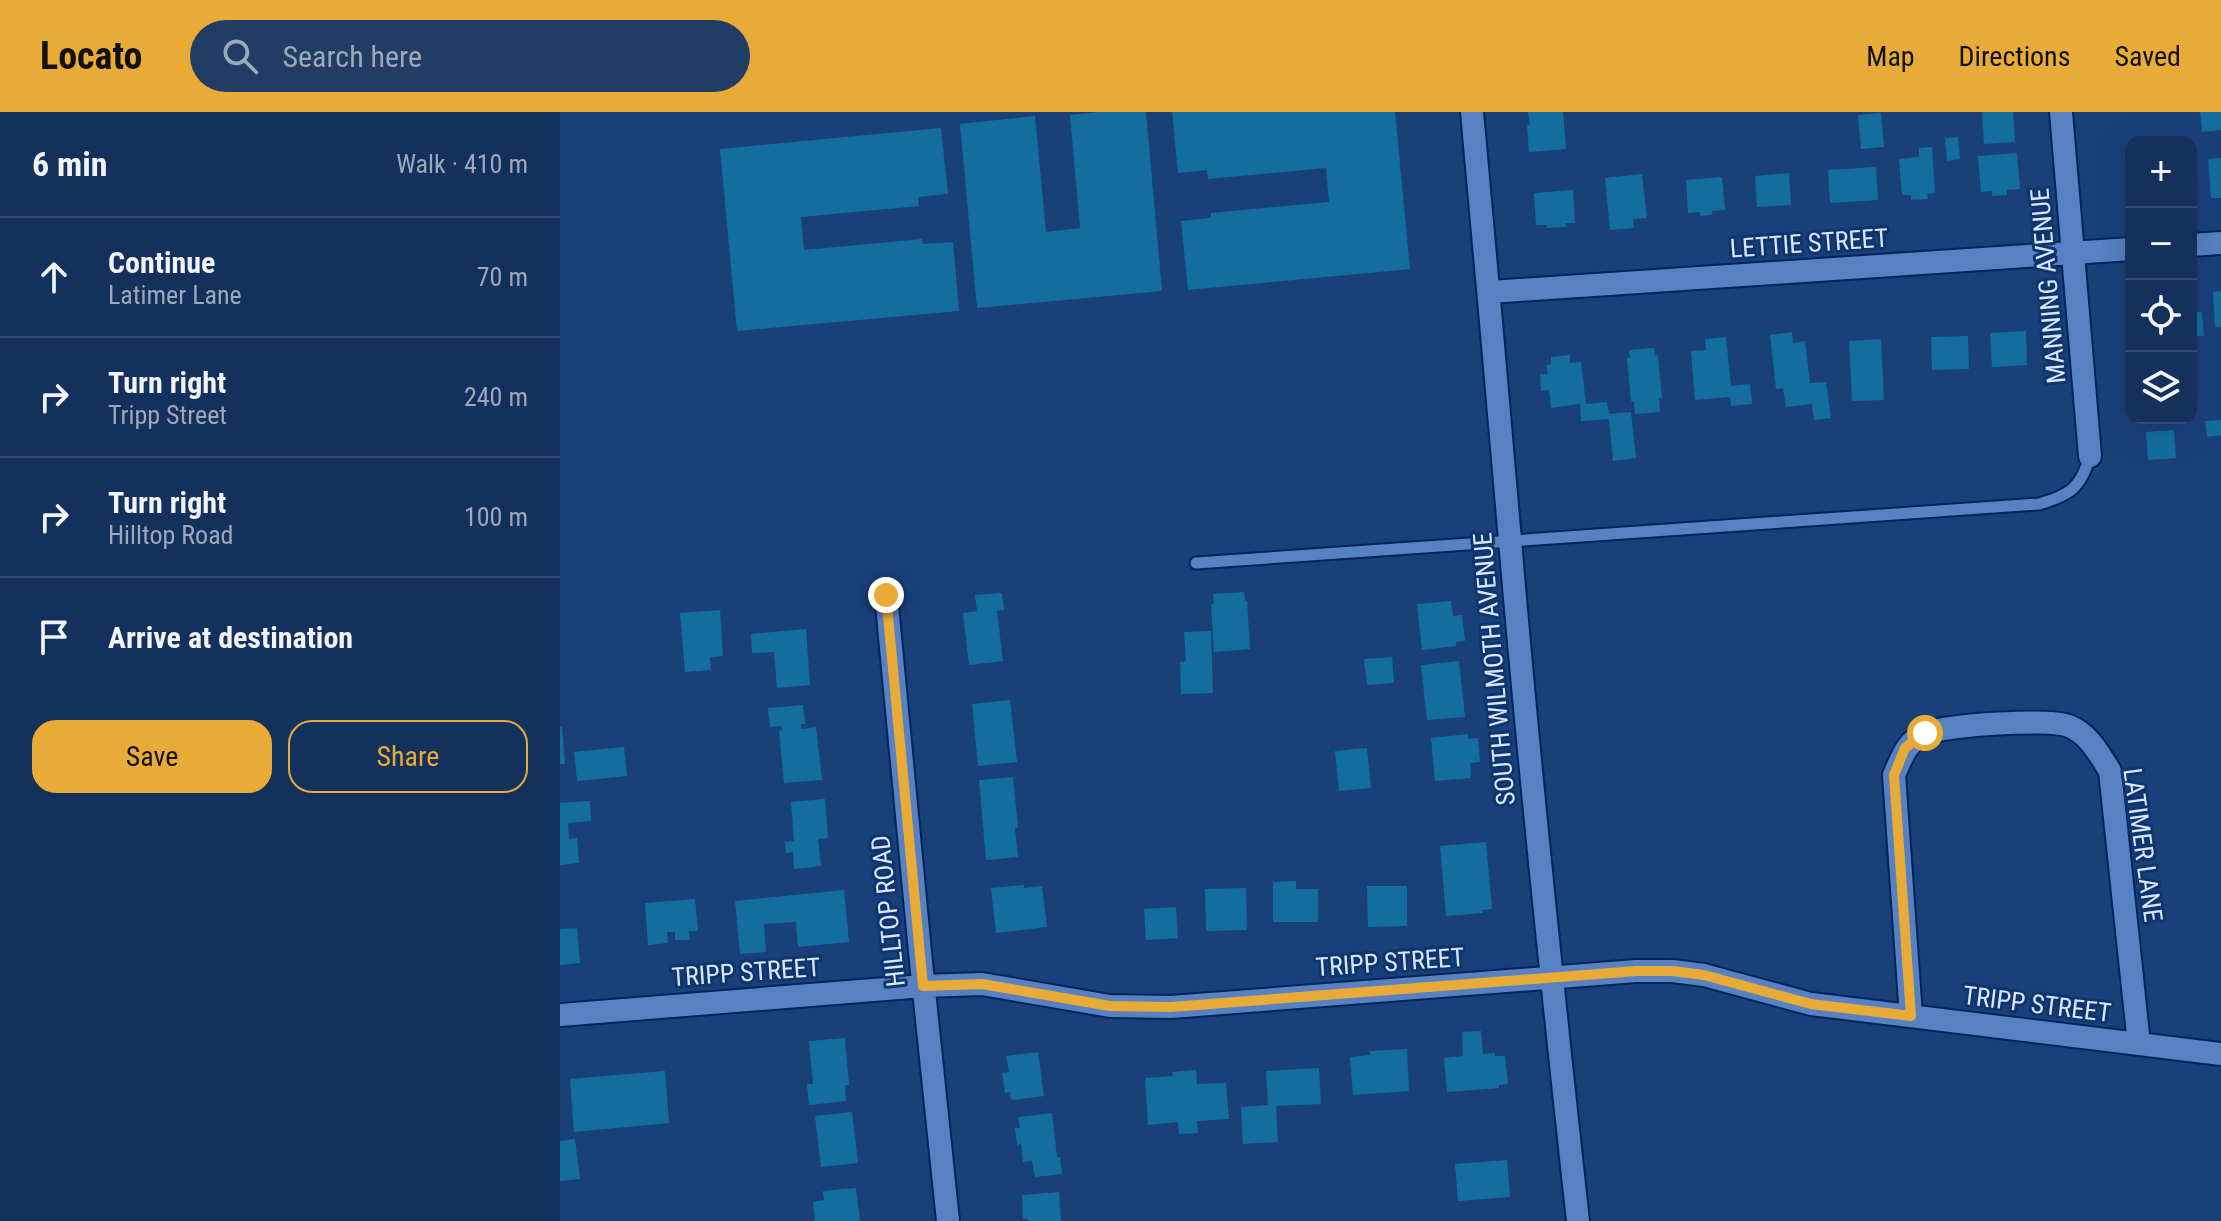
<!DOCTYPE html>
<meta charset="utf-8">
<style>
body{margin:0;font-family:"Roboto Condensed",sans-serif;background:#213c65;color:#f1f3f6}
.controls{position:absolute;right:24px;top:24px;display:grid;overflow:hidden;border-radius:16px;box-shadow:0 8px 32px #0002}
.controls button{width:72px;height:72px;display:grid;place-items:center;padding:0;border:0;border-bottom:2px solid #334b72;background:#14305c;color:#f1f3f6;font:40px sans-serif}
.stop{position:absolute;width:24px;height:24px;margin:-18px;border:6px solid #e9ab38;border-radius:50%;background:#fff}
.stop.end{background:#e9ab38;border-color:#fff;box-shadow:0 2px 8px #0008}
.list{margin:0;padding:0;list-style:none}
h2{display:flex;justify-content:space-between;align-items:center;height:104px;margin:0;padding:0 32px;font-size:34px}
h2 small{font-size:26px;font-weight:400;color:#9da9bb}
.list li{display:grid;grid-template-columns:52px 1fr auto;gap:24px;align-items:center;box-sizing:border-box;height:120px;padding:0 32px;border-top:2px solid #334b72}
.list b{display:block;font-size:30px;white-space:nowrap}
.list p{margin:0;font-size:26px;white-space:nowrap;color:#9da9bb}
.list em{font-size:26px;font-style:normal;color:#9da9bb}
.actions{display:flex;gap:16px;padding:24px 32px}
.actions a{flex:1;padding:18px 0;border:2px solid #e9ab38;border-radius:24px;text-align:center;font-size:28px;color:#e9ab38}
.actions .main{background:#e9ab38;color:#111}
.icon{flex:none;width:44px;height:44px;fill:none;stroke:currentColor;stroke-width:2;stroke-linecap:round;stroke-linejoin:round}
.map{position:relative;flex:none;width:1661px;height:1109px;overflow:hidden}
header{display:flex;align-items:center;gap:48px;box-sizing:border-box;height:112px;padding:0 40px;background:#e9ab38;color:#111}
header strong{font-size:38px}
nav{display:flex;gap:44px;margin-inline-start:auto;font-size:28px}
.search{width:560px;height:72px;background:#213c65;display:flex;align-items:center;gap:20px;box-sizing:border-box;padding:0 28px;border-radius:44px;color:#9da9bb;font-size:30px}
main{display:flex}
aside{flex:1;background:#14305c}
.map>svg:first-child{display:block}
</style>
<header>
<strong>Locato</strong>
<div class="search"><svg class="icon" aria-label="search" viewBox="0 0 24 24"><circle cx="10" cy="10" r="6"/><path d="M15 15l6 6"/></svg>Search here</div>
<nav><a>Map</a><a>Directions</a><a>Saved</a></nav>
</header>
<main>
<aside>
<h2>6 min<small>Walk · 410 m</small></h2>
<ul class="list">
<li><svg class="icon" aria-label="ahead" viewBox="0 0 24 24"><path d="M12 20V5M6 11l6-6 6 6"/></svg><div><b>Continue</b><p>Latimer Lane</p></div><em>70 m</em></li>
<li><svg class="icon" aria-label="right" viewBox="0 0 24 24"><path d="M7 20v-9h11M14 6l5 5-5 5"/></svg><div><b>Turn right</b><p>Tripp Street</p></div><em>240 m</em></li>
<li><svg class="icon" aria-label="right" viewBox="0 0 24 24"><path d="M7 20v-9h11M14 6l5 5-5 5"/></svg><div><b>Turn right</b><p>Hilltop Road</p></div><em>100 m</em></li>
<li><svg class="icon" aria-label="arrive" viewBox="0 0 24 24"><path d="M6 21V4h12l-3 4 3 4H6"/></svg><div><b>Arrive at destination</b></div></li>
</ul>
<div class="actions"><a class="main">Save</a><a>Share</a></div>
</aside>
<div class="map">
<svg width="1661" height="1109" viewBox="0 0 1661 1109">
<rect width="100%" height="100%" fill="#1a407a"/>
<!-- building -->
<path fill="#136e9d" d="M540,0H586L602,179L417,196L400,12L475,4L486,120L520,116L510,3Z
M612,0H835L850,157L628,178L621,109L651,106V101L769,90L766,56L648,67L647,58L618,61Z
M968,0H1003L1006,37L969,40L967,13H970Z
M1422,0H1453L1455,30L1424,32Z
M1640,0H1661V18L1642,20Z
M1321,1L1324,35L1301,37L1298,3Z
M381,16L388,82L358,85L359,94L241,105L244,138L362,127L363,132L393,130L399,199L177,219L160,37Z
M1398,25L1400,47L1387,49L1385,26Z
M1372,35L1375,81L1367,82L1368,87L1351,88V83H1342L1339,47L1359,45V36Z
M1457,41L1460,77L1447,78V83L1432,84V79L1421,80L1418,44Z
M1661,46V86H1651L1648,47Z
M1316,55L1318,88L1270,91L1268,58Z
M1229,61L1231,93L1197,95L1195,64Z
M1631,61H1634L1637,87H1631Z
M1082,62L1087,106L1073,107L1074,116L1050,118L1045,66Z
M1162,65L1165,98L1152,99V103L1140,104V100L1128,101L1126,68Z
M1013,78L1015,111H1005L1006,115L987,116V113H976L974,81Z
M1661,179V215H1655L1653,180Z
M1642,200L1644,224H1631V201Z
M1466,219L1467,253L1432,255L1430,221Z
M1232,220L1233,231L1245,229L1250,271L1266,270L1271,306L1254,308L1252,292L1226,295L1223,276L1216,277L1210,223Z
M1408,224L1409,257L1372,258L1371,225Z
M1166,225L1171,274L1190,272L1192,292L1171,294L1170,285L1135,288L1131,239L1146,238L1145,227Z
M1321,227L1324,288L1292,289L1289,229Z
M1094,236L1095,244L1098,243L1102,286H1099L1100,300L1075,302L1074,289H1071L1067,246H1070L1069,238Z
M1010,243V251L1021,250L1026,292L1047,290L1049,302L1071,300L1076,346L1053,349L1049,307L1021,309L1020,292L991,296L989,278L981,279L980,262H988L986,253L991,252V245Z
M1661,308V323L1647,325L1645,309Z
M1614,318L1616,346L1588,348L1586,320Z
M684,480L685,489H687L690,537L654,540L651,492H654L653,482Z
M442,481L444,498L437,499L443,549L409,553L403,501L417,499L415,483Z
M891,489L893,504L902,503L905,529L896,530V534L862,538L857,492Z
M160,498L163,544L150,545L151,558L125,560L120,501Z
M246,517L250,573L217,576L214,540L192,541L191,522Z
M651,519L653,581L621,582L620,550L626,549L624,520Z
M832,545L834,571L807,573L804,547Z
M899,549L905,605L867,608L861,553Z
M450,588L457,650L418,654L412,592Z
M243,593L245,612H241V617L256,615L262,668L224,671L219,619L222,618V614L210,615L208,596Z
M0,615H2L5,652H0Z
M908,622V627L918,626L920,650L910,651L911,666L875,669L871,626Z
M64,635L67,664L17,669L14,640Z
M807,636L811,676L779,679L775,639Z
M453,665L458,716H455L458,745L426,748L419,668Z
M265,687L268,726L258,727L261,754L234,757L233,740L226,741L225,730L234,729L231,690Z
M30,689L31,709L8,711L9,727L17,726L19,751L0,753V691Z
M926,730L932,797L922,798L923,801L886,804L880,734Z
M736,769V777H758V810H713V770Z
M464,773V776L482,774L487,815L436,821L431,776Z
M807,774H847V814L808,815Z
M686,776L687,818L646,819L645,777Z
M284,778L289,830L238,835L236,810L204,812L206,840L180,842L175,789Z
M135,787L138,819H129L130,828H115V820H107L108,831L88,833L85,791Z
M616,795L618,826L586,828L584,797Z
M17,816L20,851L0,853V817Z
M921,919L923,942L935,941V944H945L948,972L939,973V976L887,980L884,946L903,944L902,920Z
M285,926L289,973H285L286,989L249,993L247,972H253L249,929Z
M847,937L849,979L793,983L790,945L810,943V939Z
M478,940L484,984L451,988L450,980L445,981L442,961L449,960L446,944Z
M759,956L761,992L716,994L718,1030L683,1032L681,995L708,993L706,959Z
M636,958L637,972L666,971L669,1007L637,1009L638,1021L619,1022L618,1010L588,1013L585,966L613,964L612,960Z
M105,959L109,1011L14,1020L10,967Z
M292,1000L298,1051L261,1055L255,1004Z
M492,1001L497,1045H500L502,1062L475,1065L472,1049L463,1050L461,1032L457,1033L455,1016H460L458,1005Z
M15,1027L20,1067L0,1069V1029Z
M947,1048L950,1085L898,1089L895,1052Z
M296,1076L300,1109H255L253,1090L264,1088L263,1079Z
M499,1080L501,1109H468V1107H463L462,1083Z"/>
<g fill="none" stroke-linecap="round" stroke-linejoin="round">
<!-- service casing -->
<g stroke="#00255c" stroke-width="15">
<path id="service" d="M636,451L1479,392C1511,383 1521,375 1530,344"/>
</g>
<!-- minor casing -->
<g stroke="#00255c" stroke-width="26">
<path id="minor" d="M912,0C926,143 937,285 950,428C969,655 993,882 1018,1109
M1501,0L1530,344
M1631,133L1661,131
M930,180L1571,137
M326,483L361,850L388,1109
M0,903L363,874L422,872L550,894L611,895L1076,859H1113L1144,863L1251,892L1661,942
M1351,904L1334,663C1342,645 1347,628 1367,621C1388,613 1489,606 1509,614C1529,622 1539,642 1550,659L1579,932"/>
</g>
<!-- service -->
<use href="#service" stroke="#5781c1" stroke-width="11"/>
<!-- minor -->
<use href="#minor" stroke="#5781c1" stroke-width="22"/>
</g>
<g fill="none" stroke-linecap="round" stroke-linejoin="round">
<!-- route -->
<path stroke="#e9ab38" stroke-width="10" d="M326,483L363,874L422,872L550,894L611,895L1076,859H1113L1144,863L1251,892L1351,904L1334,663L1345,636L1365,621"/>
</g>
<g text-anchor="middle" stroke-width="6" stroke-linejoin="round" paint-order="stroke">
<!-- street labels -->
<g font-size="26" fill="#d9e7fc" stroke="#0e356e">
<text transform="translate(1249 131) rotate(-4)" y="9">LETTIE STREET</text>
<text transform="translate(1488 174) rotate(-95)" y="9">MANNING AVENUE</text>
<text transform="translate(934 557) rotate(-95)" y="9">SOUTH WILMOTH AVENUE</text>
<text transform="translate(1583 733) rotate(82)" y="9">LATIMER LANE</text>
<text transform="translate(328 799) rotate(-96)" y="9">HILLTOP ROAD</text>
<text transform="translate(830 850) rotate(-4)" y="9">TRIPP STREET</text>
<text transform="translate(186 860) rotate(-4)" y="9">TRIPP STREET</text>
<text transform="translate(1477 892) rotate(7)" y="9">TRIPP STREET</text>
</g>
</g>
</svg>
<div class="controls">
<button>+</button>
<button>−</button>
<button><svg class="icon" aria-label="locate" viewBox="0 0 24 24"><circle cx="12" cy="12" r="6"/><path d="M12 2v4M12 18v4M2 12h4M18 12h4"/></svg></button>
<button><svg class="icon" aria-label="layers" viewBox="0 0 24 24"><path d="M12 4l9 5-9 5-9-5zM3 14l9 5 9-5"/></svg></button>
</div>
<div class="stop" style="left:1365px;top:621px"></div>
<div class="stop end" style="left:326px;top:483px"></div>
</div>
</main>
